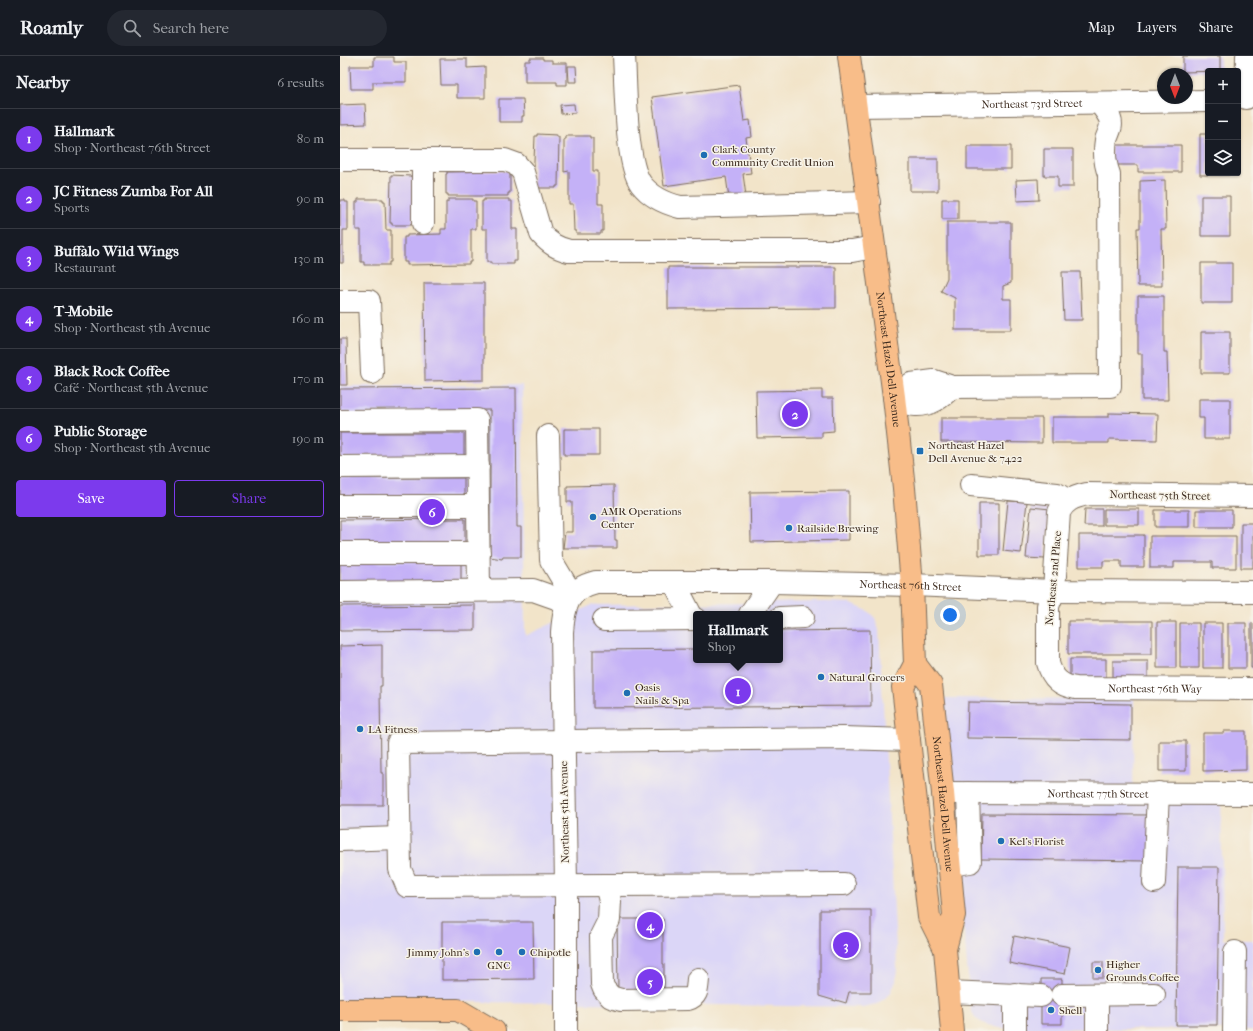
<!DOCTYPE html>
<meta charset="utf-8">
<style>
body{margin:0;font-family:"IM FELL French Canon",serif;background:#242831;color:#f1f3f6}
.controls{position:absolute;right:12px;top:12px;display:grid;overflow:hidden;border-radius:4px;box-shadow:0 1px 3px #0004}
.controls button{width:36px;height:36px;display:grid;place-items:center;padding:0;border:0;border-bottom:1px solid #363941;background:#171b24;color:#f1f3f6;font:20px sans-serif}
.compass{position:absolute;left:817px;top:12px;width:36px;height:36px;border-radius:50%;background:#171b24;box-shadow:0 1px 3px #0004;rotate:180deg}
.you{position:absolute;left:610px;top:559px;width:14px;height:14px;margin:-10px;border:3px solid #fff;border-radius:50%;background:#1a73e8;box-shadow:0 0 0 6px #1a73e833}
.badge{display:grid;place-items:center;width:26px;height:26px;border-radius:50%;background:#7c3aed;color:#fff;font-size:13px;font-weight:700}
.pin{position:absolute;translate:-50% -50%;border:2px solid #fff;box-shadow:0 1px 4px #0006}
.popup{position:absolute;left:353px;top:555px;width:90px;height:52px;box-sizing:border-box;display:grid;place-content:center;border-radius:4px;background:#171b24;filter:drop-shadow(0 1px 3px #0005);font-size:13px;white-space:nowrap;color:#9ea1a6}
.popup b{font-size:15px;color:#f1f3f6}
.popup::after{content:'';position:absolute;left:50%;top:100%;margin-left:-8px;border:8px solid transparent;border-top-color:#171b24}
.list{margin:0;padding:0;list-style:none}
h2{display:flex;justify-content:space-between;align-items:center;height:52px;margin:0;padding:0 16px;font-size:17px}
h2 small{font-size:13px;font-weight:400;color:#9ea1a6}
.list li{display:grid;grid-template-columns:26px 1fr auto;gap:12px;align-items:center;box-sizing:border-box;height:60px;padding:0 16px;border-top:1px solid #363941}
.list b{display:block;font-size:15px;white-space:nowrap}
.list p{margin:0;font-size:13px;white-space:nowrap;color:#9ea1a6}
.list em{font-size:13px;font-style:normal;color:#9ea1a6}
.actions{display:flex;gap:8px;padding:12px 16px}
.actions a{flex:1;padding:9px 0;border:1px solid #7c3aed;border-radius:4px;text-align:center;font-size:14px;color:#7c3aed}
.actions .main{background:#7c3aed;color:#fff}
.icon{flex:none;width:22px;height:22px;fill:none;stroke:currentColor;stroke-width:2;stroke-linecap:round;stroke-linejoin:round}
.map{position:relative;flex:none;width:913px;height:975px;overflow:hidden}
header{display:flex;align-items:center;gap:24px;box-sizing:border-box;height:56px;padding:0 20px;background:#171b24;border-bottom:1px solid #363941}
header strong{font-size:19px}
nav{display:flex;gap:22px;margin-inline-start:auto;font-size:14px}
.search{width:280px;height:36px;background:#242831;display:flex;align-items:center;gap:10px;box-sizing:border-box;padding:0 14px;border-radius:22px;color:#9ea1a6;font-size:15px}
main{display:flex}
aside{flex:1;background:#171b24}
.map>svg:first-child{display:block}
</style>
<header>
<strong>Roamly</strong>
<div class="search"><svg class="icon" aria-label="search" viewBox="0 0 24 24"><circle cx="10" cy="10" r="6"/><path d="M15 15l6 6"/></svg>Search here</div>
<nav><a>Map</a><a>Layers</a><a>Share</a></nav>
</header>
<main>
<aside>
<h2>Nearby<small>6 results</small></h2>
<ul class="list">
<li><span class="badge">1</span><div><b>Hallmark</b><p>Shop · Northeast 76th Street</p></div><em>80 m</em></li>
<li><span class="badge">2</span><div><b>JC Fitness Zumba For All</b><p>Sports</p></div><em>90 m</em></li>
<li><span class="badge">3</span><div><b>Buffalo Wild Wings</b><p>Restaurant</p></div><em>130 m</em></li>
<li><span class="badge">4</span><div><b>T-Mobile</b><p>Shop · Northeast 5th Avenue</p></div><em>160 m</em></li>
<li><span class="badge">5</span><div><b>Black Rock Coffee</b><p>Café · Northeast 5th Avenue</p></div><em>170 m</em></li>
<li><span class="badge">6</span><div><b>Public Storage</b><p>Shop · Northeast 5th Avenue</p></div><em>190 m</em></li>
</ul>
<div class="actions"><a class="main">Save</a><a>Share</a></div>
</aside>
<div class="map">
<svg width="913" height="975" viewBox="0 0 913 975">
<rect width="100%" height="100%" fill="#f7f3e8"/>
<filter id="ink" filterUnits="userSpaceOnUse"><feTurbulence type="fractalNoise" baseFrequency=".025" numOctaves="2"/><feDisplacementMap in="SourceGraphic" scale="8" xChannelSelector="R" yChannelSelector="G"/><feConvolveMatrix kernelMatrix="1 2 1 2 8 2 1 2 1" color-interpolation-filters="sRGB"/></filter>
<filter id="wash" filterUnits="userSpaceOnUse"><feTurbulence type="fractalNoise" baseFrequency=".012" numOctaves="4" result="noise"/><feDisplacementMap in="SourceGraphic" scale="16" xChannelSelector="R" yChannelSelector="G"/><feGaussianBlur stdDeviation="0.9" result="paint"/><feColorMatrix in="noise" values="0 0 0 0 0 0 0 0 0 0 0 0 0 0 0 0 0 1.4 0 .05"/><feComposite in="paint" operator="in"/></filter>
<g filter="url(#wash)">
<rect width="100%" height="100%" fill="#f2e4c9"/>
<!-- built -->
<path fill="#dbd6f7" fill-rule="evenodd" d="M182,329L185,580L252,549L487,546L509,547L528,555L535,562L539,574L557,911L556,925L550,938L537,948L523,951L0,944V330ZM356,558H440V604H356Z
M604,642L794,643L793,731L881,732L883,884H913V974L659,972L645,968L636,963L631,954Z"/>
<g id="blocks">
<!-- building -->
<path fill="#c4b1f7" d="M843,0H880V15L843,16Z
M34,1H54V6H66V26H33V33H11L10,10H34Z
M190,2H203V4H212V7H227V29H217V26H185V5H190Z
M100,3H127V12L145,11V42H117V29H101Z
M228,10H236L237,26H229Z
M399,29L404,65L410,64L412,81L406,82L411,117L403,118L406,140L389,142L386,121L324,130L312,41Z
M159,43H183L184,60H182V66H159Z
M25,48L26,68L0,69V49Z
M234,48L235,57L221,58L220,49Z
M197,78L217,79V81H219L218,130H216V132H197L193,130L195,80H197Z
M860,78H868V117H889V119H860Z
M226,80H250V82H253V115H258V148H263V175H261V178H236V175H234L233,148H229V115L224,116V83H226Z
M771,89H841V116H798V109H771Z
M627,90H671V113H627Z
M704,93H733V131H718V120H704Z
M570,103H598V135H570Z
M168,115V117H170V137H168V140H108V138H106V118H107V116Z
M51,119L71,120V121H74L73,167H71V169H52V167H50Z
M698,123L699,144L677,145L676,124Z
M825,124L826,173H821L822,230H798L797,172H800V125Z
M861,140H890V180H861Z
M18,143H43V145H45L46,174H51V206H49V209H24V206H21V174H16V146H18Z
M108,143H133V145H136V173H131V206H129V208L67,209V206H64V181H67V179L101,178V173H106V146H108Z
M144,143H169V145H172V173H177V205H174V208H151V206H147V173H142V145H144Z
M602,143H618V163H602Z
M0,144H5V146H8V174H3V207H0Z
M607,166H671V227L663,230V243H671V274H615V242L601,235L607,222Z
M861,207H892V247H861Z
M328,211H496V252L328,253Z
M722,216H740L742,264H724Z
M84,227H144V324L85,325Z
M798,240H824V296H827L828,344H802V298H798Z
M861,276H890V317H861Z
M0,283H6L7,329H0Z
M176,332L177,471H181V501H163L162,503L150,501V354L0,355V333Z
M482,334V342H493L494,375L482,376V381L417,382L416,335Z
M859,343H890V383H864V362H859Z
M769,357L818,358L817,384L769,383V387H712V361H769Z
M601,362H702V387L601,386Z
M224,373H259V399H224Z
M0,377H124V402H0Z
M0,422H124V439L0,440Z
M274,429L275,484H277V492H223L225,476H232V446H227V430Z
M509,435V484L411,486L410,436Z
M668,445L687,446L681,497L663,495Z
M639,447H659V499H639Z
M691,451L710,453L705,503L686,502Z
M745,453H762V470H744Z
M764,453H799V469H764Z
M815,454H849V471H815Z
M856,454H892V471H856Z
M125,463V488H0V464Z
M901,467H913V512H901Z
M739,479H804V511H781V505H763V511H739Z
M810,480H896V512H872V506H834V512H810Z
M121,506V525L0,526V507Z
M135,549V574L0,575V550Z
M728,565H812V598H728Z
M817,566H836V612H817Z
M840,567H859V612H840Z
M863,567H882V612H863Z
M888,567H906V612H888Z
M911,567H913V612H911Z
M530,574L531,650L253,652V594L356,593V604H440V575Z
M42,589V630H40L41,717H43V749H0V590Z
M730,603H766V623H730Z
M773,605H808V624H773Z
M628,646L791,648V684L627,682Z
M884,675H906V714L863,715V677H884Z
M819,685H846V715H819Z
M642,758L810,759L809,805L641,803Z
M838,811H879L877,969H836Z
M480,854H531V936H509L506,947L496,944V945L479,940V923H480Z
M277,863H323V908H324V938L278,937Z
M102,866H193L194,923L102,924Z
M674,880L730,891L725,918L669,907Z
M753,906H763V922H753Z
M701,923H722V968H701Z"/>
</g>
</g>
<g filter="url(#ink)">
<use href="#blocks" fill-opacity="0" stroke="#7b6b5a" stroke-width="1"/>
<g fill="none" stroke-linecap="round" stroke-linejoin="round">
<!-- minor casing -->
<g stroke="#7b6b5a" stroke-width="24">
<g id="minor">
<path d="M284,0C286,29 285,106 301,128C311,141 324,147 340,151L529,146"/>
<path d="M906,42L907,0"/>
<path id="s1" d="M516,50L868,45"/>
<path d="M0,104H165L176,108L183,116L201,178C210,188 217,192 229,195H512L534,191"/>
<path d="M83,104V167"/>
<path d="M0,245H29L32,317"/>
<path d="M612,331C602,341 591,350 575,349C569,349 560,343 554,341L571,328L594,325L612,331L770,330L769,118C765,108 764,96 766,84C768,77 773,71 770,63C768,57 763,52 760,47"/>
<path d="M0,365L137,364L139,534"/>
<path d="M208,380L211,504L232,539"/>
<path d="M0,411L138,410"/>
<path d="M631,429L717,438L727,444"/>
<path id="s2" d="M913,440L747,438C734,441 725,444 719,456L714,535L708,550V607C712,622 721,630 736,632L913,633"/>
<path d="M0,450H138"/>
<path d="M0,497H139"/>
<path d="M334,526L353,563"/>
<path d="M0,536L193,534L227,546"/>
<path d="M410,558L432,526"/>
<path d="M440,562L463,561"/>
<path d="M264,564L356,563"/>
<path id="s3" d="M603,737L913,738"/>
<path d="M0,784L59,782"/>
<path d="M610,809L630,806L628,737"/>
<path d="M814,826L818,737"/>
<path d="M504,828L67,830L60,813L58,687L503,682L569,684"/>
<path d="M266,829L270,845L269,864L261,880L262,928L264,933L271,941L281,944L348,943C358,940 357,932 358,923"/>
<path d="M609,936L701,940"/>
<path d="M675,938V975"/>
<path d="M722,939L814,938"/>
<path d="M757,939V975"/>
<path id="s4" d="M226,975V829L222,576C224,549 228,533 256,526H432L572,529L714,535L913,536"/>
<path d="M894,975L895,896"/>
</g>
</g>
<!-- major casing -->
<g stroke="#7b6b5a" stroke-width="24">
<g id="major">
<path id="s5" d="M509,0L554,341L564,432L572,529L575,608L563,631L569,684L589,861L605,893"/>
<path id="s6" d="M575,608L591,629L603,737L614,859L605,893L612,975"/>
</g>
</g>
<!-- highway casing -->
<g stroke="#7b6b5a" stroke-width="24">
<path id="highway" d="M0,954H118L154,975"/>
</g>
<!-- minor -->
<use href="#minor" stroke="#fff" stroke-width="22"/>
<!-- major -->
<use href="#major" stroke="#f8bd89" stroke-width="22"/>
<!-- highway -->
<use href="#highway" stroke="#f8bd89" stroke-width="22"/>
</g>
</g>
<!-- markers -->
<g fill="#1f6fb2" stroke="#f7f3e8" stroke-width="1.5">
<circle cx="364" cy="99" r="4"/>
<rect x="576" y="391" width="8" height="8" rx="2"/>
<circle cx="253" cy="461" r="4"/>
<circle cx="449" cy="472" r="4"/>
<circle cx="481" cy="621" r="4"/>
<circle cx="287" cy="637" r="4"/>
<circle cx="20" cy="673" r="4"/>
<circle cx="661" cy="785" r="4"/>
<circle cx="137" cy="896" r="4"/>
<circle cx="159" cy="896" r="4"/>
<circle cx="182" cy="896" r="4"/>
<circle cx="758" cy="914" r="4"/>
<circle cx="711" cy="954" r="4"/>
</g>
<g text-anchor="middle" stroke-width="3" stroke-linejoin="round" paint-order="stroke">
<!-- street labels -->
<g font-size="11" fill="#3b2a1e" stroke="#f7f3e8">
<text dy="4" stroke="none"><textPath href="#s1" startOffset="176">Northeast 73rd Street</textPath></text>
<text dy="4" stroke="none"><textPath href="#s5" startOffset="306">Northeast Hazel Dell Avenue</textPath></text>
<text transform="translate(820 439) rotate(1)" y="4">Northeast 75th Street</text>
<text transform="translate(713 522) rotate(-85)" y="4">Northeast 2nd Place</text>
<text dy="4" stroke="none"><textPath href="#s4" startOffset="780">Northeast 76th Street</textPath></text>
<text dy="4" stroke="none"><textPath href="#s2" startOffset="472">Northeast 76th Way</textPath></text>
<text dy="4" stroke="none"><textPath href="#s3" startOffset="155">Northeast 77th Street</textPath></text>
<text dy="4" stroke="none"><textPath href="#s6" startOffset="146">Northeast Hazel Dell Avenue</textPath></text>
<text transform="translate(224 756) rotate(-91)" y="4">Northeast 5th Avenue</text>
</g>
<!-- poi labels -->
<g font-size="11" fill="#3b2a1e" stroke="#f7f3e8" text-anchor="start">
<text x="372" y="97">Clark County<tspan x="372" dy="13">Community Credit Union</tspan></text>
<text x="588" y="393">Northeast Hazel<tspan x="588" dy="13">Dell Avenue &amp; 7422</tspan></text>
<text x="261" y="459">AMR Operations<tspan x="261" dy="13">Center</tspan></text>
<text x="457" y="476">Railside Brewing</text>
<text x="489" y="625">Natural Grocers</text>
<text x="295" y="635">Oasis<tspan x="295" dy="13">Nails &amp; Spa</tspan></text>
<text x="28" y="677">LA Fitness</text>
<text x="669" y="789">Kel's Florist</text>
<text x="129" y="900" text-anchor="end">Jimmy John's</text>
<text x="190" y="900">Chipotle</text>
<text x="766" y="912">Higher<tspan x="766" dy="13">Grounds Coffee</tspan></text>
<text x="159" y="913" text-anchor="middle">GNC</text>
<text x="719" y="958">Shell</text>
</g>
</g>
</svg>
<div class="controls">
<button>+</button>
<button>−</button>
<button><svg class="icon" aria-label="layers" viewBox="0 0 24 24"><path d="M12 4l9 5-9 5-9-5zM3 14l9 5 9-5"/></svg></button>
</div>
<svg class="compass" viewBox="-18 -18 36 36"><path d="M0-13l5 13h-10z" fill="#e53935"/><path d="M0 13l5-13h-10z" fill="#9ea1a6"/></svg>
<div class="you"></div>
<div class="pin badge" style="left:398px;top:635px">1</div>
<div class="popup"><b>Hallmark</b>Shop</div>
<div class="pin badge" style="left:455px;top:358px">2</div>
<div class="pin badge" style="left:506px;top:889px">3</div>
<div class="pin badge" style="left:310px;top:869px">4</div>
<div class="pin badge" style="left:310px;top:926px">5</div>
<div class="pin badge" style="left:92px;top:456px">6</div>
</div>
</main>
